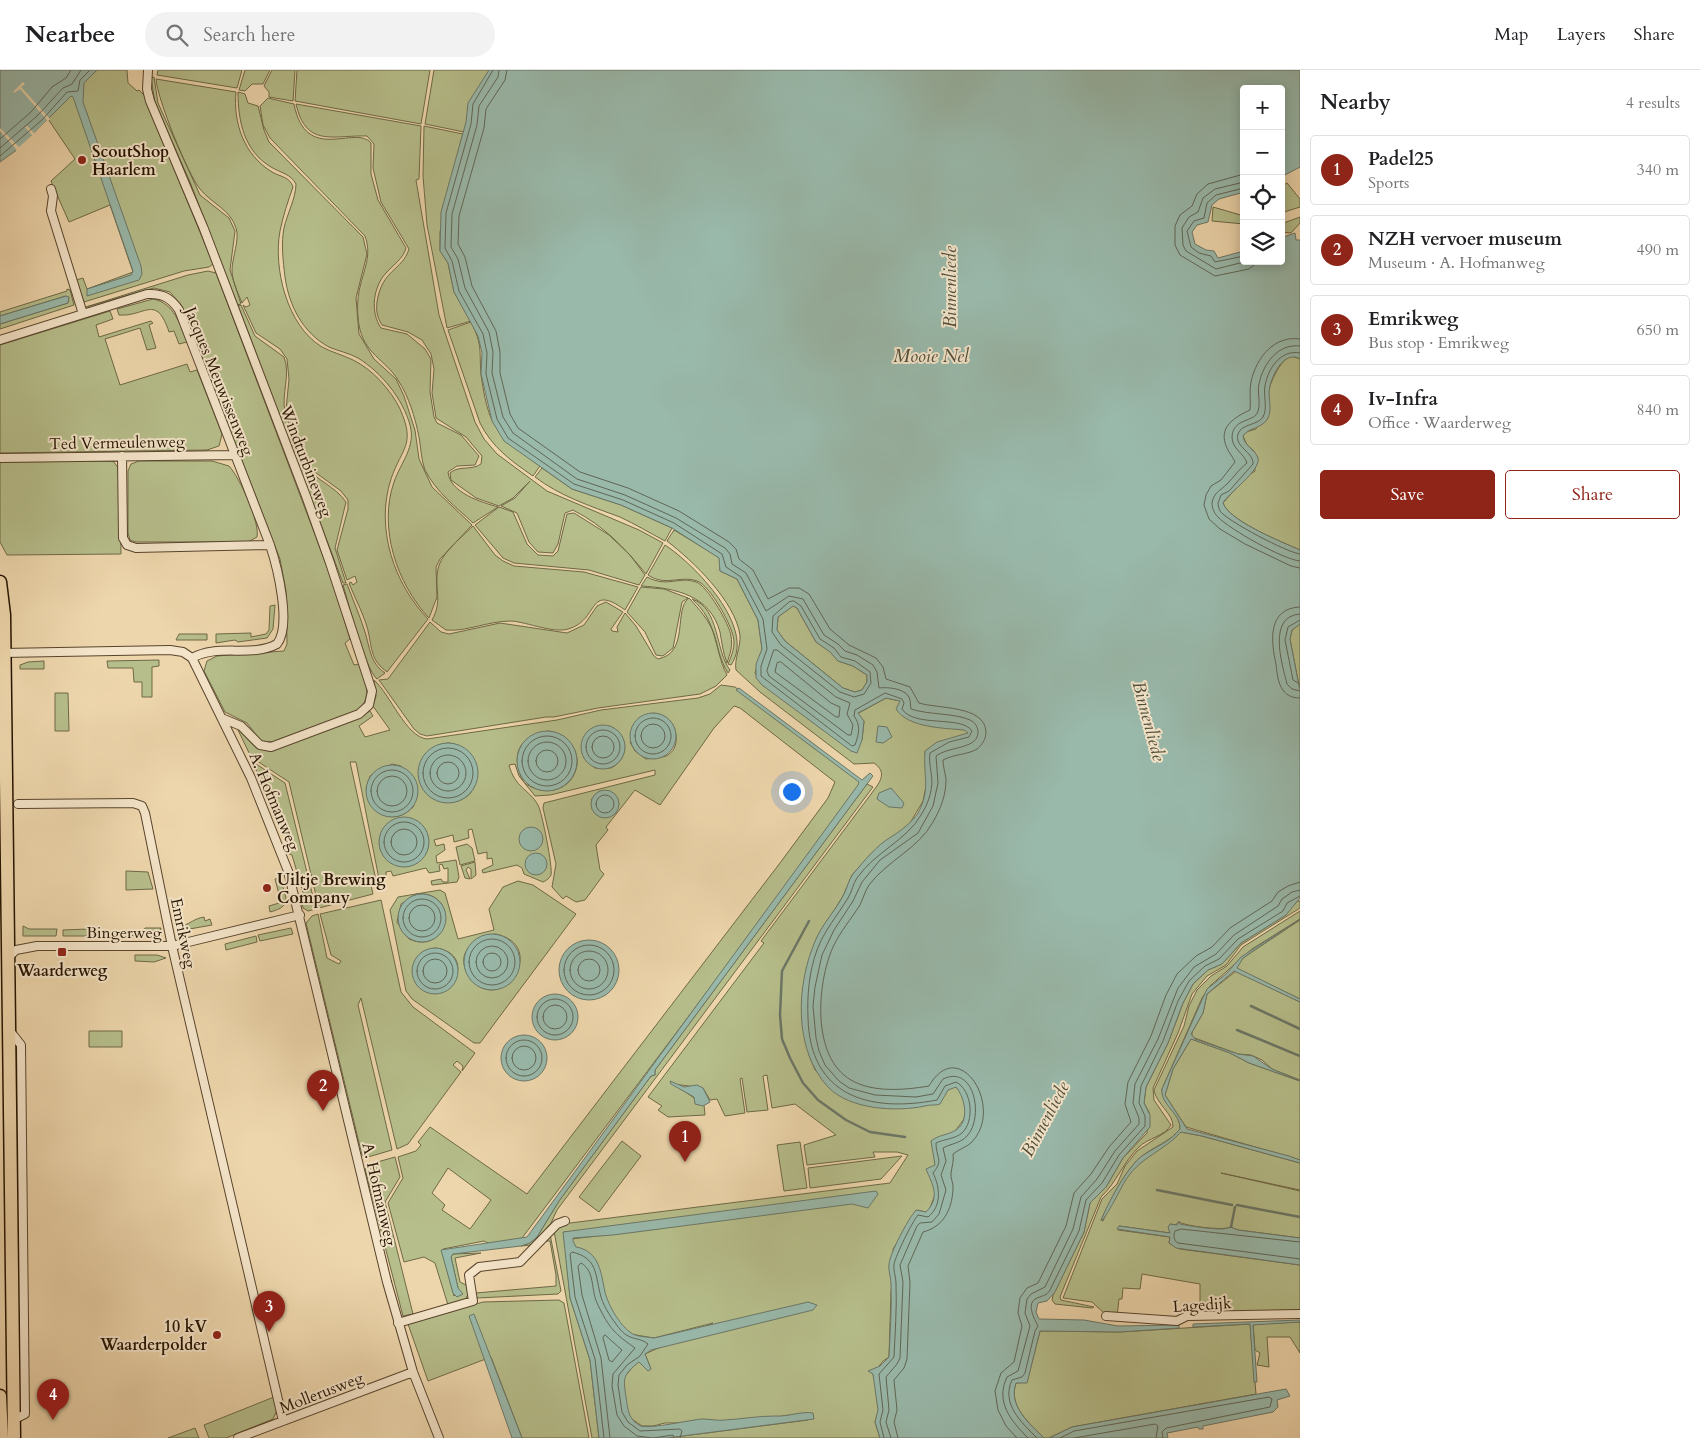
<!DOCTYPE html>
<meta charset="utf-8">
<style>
body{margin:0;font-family:Cardo,serif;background:#f2f2f2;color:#202124}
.controls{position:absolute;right:15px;top:15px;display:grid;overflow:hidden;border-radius:5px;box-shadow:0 2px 12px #0003}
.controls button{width:45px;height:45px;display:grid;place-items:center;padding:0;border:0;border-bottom:1px solid #e0e0e0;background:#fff;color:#202124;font:25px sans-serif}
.you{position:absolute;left:791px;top:721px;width:18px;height:18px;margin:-12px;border:4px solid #fff;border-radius:50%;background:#1a73e8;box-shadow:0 0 0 8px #1a73e833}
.badge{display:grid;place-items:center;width:32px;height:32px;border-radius:50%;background:#8f2418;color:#fff;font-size:16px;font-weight:700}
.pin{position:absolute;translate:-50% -41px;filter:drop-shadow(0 1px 2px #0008)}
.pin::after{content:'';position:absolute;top:26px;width:18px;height:15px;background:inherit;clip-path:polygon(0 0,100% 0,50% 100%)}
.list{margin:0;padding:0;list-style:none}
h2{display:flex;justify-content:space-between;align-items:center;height:65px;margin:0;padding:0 20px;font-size:21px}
h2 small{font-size:16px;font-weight:400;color:#757577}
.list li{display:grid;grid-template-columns:32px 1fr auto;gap:15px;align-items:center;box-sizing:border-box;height:70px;margin:0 10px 10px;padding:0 10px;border:1px solid #e0e0e0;border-radius:5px}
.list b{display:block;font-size:19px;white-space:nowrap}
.list p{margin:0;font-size:16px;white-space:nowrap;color:#757577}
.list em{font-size:16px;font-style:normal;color:#757577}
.actions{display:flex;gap:10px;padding:15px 20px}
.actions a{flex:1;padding:11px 0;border:1px solid #8f2418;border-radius:5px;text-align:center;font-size:18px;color:#8f2418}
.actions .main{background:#8f2418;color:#fff}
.icon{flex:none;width:28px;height:28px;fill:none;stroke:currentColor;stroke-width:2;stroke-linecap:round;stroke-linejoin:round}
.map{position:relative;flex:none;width:1300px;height:1368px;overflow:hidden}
header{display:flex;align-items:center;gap:30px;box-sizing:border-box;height:70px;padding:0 25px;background:#fff;border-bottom:1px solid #e0e0e0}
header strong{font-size:24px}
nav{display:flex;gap:28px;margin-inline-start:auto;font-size:18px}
.search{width:350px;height:45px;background:#f2f2f2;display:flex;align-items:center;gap:12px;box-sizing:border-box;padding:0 18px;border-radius:28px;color:#757577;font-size:19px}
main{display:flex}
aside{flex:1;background:#fff}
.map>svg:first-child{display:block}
</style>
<header>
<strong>Nearbee</strong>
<div class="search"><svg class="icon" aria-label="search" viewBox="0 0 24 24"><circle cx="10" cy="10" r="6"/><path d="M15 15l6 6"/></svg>Search here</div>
<nav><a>Map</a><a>Layers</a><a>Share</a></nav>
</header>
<main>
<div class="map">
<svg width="1300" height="1368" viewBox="0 0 1300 1368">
<rect width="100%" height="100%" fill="#eed6ac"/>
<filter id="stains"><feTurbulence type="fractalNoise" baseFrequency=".004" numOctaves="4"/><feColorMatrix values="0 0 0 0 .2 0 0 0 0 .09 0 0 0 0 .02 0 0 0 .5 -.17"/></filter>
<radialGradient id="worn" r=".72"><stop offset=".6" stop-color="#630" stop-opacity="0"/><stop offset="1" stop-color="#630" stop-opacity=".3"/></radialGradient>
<!-- green -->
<path fill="#b6be8b" stroke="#6e6946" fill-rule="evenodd" d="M97,0H127L128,13L137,21L139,20L144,25L213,194L209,197L184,201L84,232L76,210L83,208L87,219L133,202L110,135L69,152L51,111L75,89L48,49Z
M158,0H242L237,18L157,5Z
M245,0H270L263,14H252L245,21L239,20Z
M272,0H295L293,31L269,27V22L264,16Z
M297,0H430L421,54L295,31Z
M434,0H496L464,62L425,54Z
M154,7L158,33L200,125L229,148L235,161L230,200L241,234L237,235L190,112L155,33L151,8Z
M156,9L236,22C233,53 244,85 272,102C281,107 290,107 293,117C288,131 283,146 280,161C273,198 287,256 322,277C331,282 343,285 353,290C372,299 391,320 400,339C416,375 402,377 391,409C375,458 394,514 428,549L387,602C372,591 372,581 369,565C366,548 355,529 349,513L351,512L353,515L357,512L355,506L347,510L337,480L348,439V430L341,421L308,397L286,340L289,309L287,289L280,279L256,263L243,235L246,237L250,235L247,227L242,233C238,223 232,211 232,200C232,188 240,169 236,158C230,139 212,134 200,119C188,105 157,28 156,9Z
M238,22L245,24L248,33L258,36L264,60L269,72L363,167L367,184L356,228L359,264L374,289L396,309L404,326L415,360L419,389L432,417L472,455L440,489L436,497L437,527L429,548C397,514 378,458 394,412C401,392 416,377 410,355C403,329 381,302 358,288C349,283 338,281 329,277C303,263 289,236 285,207C283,191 281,173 284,158C287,144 296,128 296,114C291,104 281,103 271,97C244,81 238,51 238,22Z
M268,28L294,34C306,95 355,54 371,73V104L378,130L406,178C403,189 394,194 386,203C373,217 370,242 381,258L407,264L425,279L431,289L430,322L434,347L437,353L461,365L479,386L475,395L457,396L448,402C450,423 481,432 498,437L473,453C456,437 436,422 425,400C421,389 421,378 419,367C415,347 409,327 398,310C385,289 364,284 359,255C357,243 357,229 360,217C364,199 372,185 365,166L270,68L263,55L260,36Z
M296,34L421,56L419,109L416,110L439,245L475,352L484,369L497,384L547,421L639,460L663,473L646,504C624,477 604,456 573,440L565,443L558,474L553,483L538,482L529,472L517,443L501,436L515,428L530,411L513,428L499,436L476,428L451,410L450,403C459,395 471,401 481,394L482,386L466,367L436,348L432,323L434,299L431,284L422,270L408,262L382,255C377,247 376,241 377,232C382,199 402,201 409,179L381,132L373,98L374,74L367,66C333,65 306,78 296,34Z
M424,56L463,64L440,162V180L448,193L454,222L471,251L447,258L427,155L423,106Z
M1287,113L1300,129V137L1281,143V117Z
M1213,137L1244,146V154L1212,151Z
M1300,147V153L1291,163L1281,162V154Z
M208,201L216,203L331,507L350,569L345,573L354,595L359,594C366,611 374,631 354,642L272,672L261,671L247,653L225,642L204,601L207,591L217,586L284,581L287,574L286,521L280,489L182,236L170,222L154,218L86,237L188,205Z
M67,219L70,220L74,235L0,259V254L68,233L69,230L66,226L0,246V242L67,221Z
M153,229C174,233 180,254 187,272L179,274L174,261L169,262C156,223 145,247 119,245L117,239Z
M241,235L255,266L284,287C291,305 281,324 285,342L305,396C317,411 335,416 346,432L335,478L346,513H343L238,236Z
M110,241L113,249L96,255L99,267L151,251L153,253L149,255L156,278L147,280L140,258L105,269L120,315L187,294L190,302L197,300L222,364L219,376L207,380L0,383V275Z
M471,252C483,276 479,281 481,305C483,318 486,338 492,350C498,363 528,388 540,396L533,406C511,391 492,377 480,353L448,260Z
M1291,286L1300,289V480C1282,472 1229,451 1223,433L1246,407L1255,401L1254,381L1247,375L1243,366L1246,362L1256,359C1263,340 1272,294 1291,286Z
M113,391L120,400L121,484L7,485L0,472V392Z
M139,391H212L229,396C240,408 260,452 257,467L248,472H136L130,470L128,463V401L131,394Z
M542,398L572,419L621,435L672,458L665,471C650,463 635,454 620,447C590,436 560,426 535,407Z
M499,437L513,442L527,474L538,485L553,486L558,481L567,444L574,443L609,465L630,485L645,505L639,515L589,500L514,493L503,488L475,455Z
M473,456L495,485L503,491L514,496L584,502L638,517L625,540C588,513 599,548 571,558C556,565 528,552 511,551C488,551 466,562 446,560L432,550C443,530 434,519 438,499C441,483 462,467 473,456Z
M674,460L720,488V501L737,509L758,550L762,579L755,603L762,615L862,670L864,651L857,644L886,628L900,631L966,660L972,665L925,681L927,712L923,731L909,755L872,783L852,805L843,826L817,868L804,916L803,954L809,985L815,1000L855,1032L866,1035H917L955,1016L967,1030L964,1049L939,1083L938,1117L928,1143L918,1140L893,1179L894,1202L891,1222L889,1287L883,1291L873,1304L881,1333L875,1352L880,1368H667L808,1350L807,1343L728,1353H665L653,1356H642L626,1345L620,1312L638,1291L651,1299L645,1284L713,1253L654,1268L630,1264L619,1254L571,1169L665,1158L564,1162L570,1228L590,1290L599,1368H592L554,1161L562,1154L890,1113L908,1085L897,1082H873L875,1087L807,1095L804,1075L836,1065L795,1034L772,1038L767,1005L763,1006L768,1040L747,1042L742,1008L740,1009L745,1043L725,1046L717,1029L710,1030L703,1018L674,1014L704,1035L705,1045L668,1047L658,1040L662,1036L648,1027L764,873L761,871L877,716C883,707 884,700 874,693L854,694L760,622L736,600C734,589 741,577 740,565C735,531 693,491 667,471Z
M665,475C694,494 757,558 731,595L728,594C731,587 734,580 734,572C734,558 710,515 697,511C680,505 666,517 648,505Z
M647,507C668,518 678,506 696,512C707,515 730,555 731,566C733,576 730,584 727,593C723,583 722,573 720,562C710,525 675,518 641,516Z
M347,514C353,530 360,546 365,562C370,578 370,593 385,603L377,609C364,597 349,534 343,515Z
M641,517L664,519L688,528L682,532L673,578L663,586L656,585L645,562L627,542Z
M689,528C699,539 709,550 714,564C719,579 719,590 727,605L716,616L700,624L598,638L554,647H546L427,666L420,664L414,659L379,610L388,609L430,552L441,562L449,564L500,553L567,563L584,555L597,536L606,532L623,542L611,559L612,561L618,562L617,557L625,543L636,556L654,586L658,589C690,583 673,539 689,528Z
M692,529C720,538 715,581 730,600L728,603C712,577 719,553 692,529Z
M275,535L273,559L267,568L238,572L235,570L216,573V564L251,563V567L266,564L269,560L270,536Z
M793,536L797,538L816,572L831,582L838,591L853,596L867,605V612L862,620L855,622L843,618L785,571L777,560L778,547Z
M1300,554V621L1290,569L1292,560Z
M179,564H207V570H176Z
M159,590V596L152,597V627H142V612H134L133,598H108L107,591Z
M44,591V599H20V595L28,592Z
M374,610C390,624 406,667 427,669L557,650L601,640L698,628L710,624L721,615L735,617L864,713L522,1168L492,1175L484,1171L443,1179V1185L454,1226L458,1218L451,1187L453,1184L481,1183L455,1188L460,1212L468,1216L469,1223L465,1230L448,1235L435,1193L424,1187L404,1192L388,1133L403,1108L398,1087L416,1081L421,1075L418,1072L430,1057L527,1124L780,793L828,728L835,712L740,638L734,636L714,658L660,735L635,720L606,757L608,760L596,775L600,800L604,804L585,830L576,832L566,826L563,829L552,817L556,794L543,738L544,733L655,705V700L550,725L535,726L519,706L515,694L509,695C515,718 529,719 538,735C542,742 553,798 551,805C549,809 547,810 543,812L524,804L522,798L517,795L483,803L482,800L493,795L492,788L487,789V782L478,784L472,759L468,760L469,768L454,772L453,765L434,770L436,776L444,774L445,780L436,786L437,793L456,790L459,807L457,812L432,815L431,811L441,809L443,812H448V798L444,799L442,794L439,795L440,801L429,803L426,798L393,806L391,801L386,802V807L379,809L356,692H350L376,810L370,811L373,824L319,838L289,712L251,687L237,658L256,678L269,681L357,649L370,641L373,646L359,656L365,667L390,660L373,636L376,626ZM653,643C658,644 663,645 667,648C678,657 681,679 666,686C661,688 652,688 646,689L635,681L630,672ZM609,656C629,664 630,688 611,698H595L583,687ZM548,661C565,663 579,678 577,695C573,721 545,727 526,714C522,711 520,705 519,700C512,675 527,667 548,661ZM449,673C484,678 487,731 450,732C410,734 407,676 449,673ZM392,694L401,696L414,736C405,746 395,749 383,745L366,719L370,706ZM599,721L617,727L619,734L591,730ZM407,748L426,761C429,769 430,779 424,786C398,814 362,777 389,755C395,750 399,748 407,748ZM448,1098L491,1130L470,1159L442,1140L445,1135L432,1123Z
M55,623H68L69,661H55Z
M253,692L285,713L316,839L308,841L303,838L301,830L304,826L292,785L287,783L289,778L283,761L279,760L280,755L273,740L269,736C270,729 266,718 259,714L260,710Z
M867,714L873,717L557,1140L551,1153L532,1175L521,1176L530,1173L537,1167L559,1131L651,1006L655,1005V1000Z
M467,774L472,778L475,791L460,795L456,777Z
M475,792L476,805L471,809V799L468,797L466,800L470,809L465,808L461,796Z
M126,801L148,802L153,819L126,820Z
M280,808C285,826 294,836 270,842L269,836L279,833L280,828L275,809Z
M518,811L533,815L576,844L480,973H474L412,929L406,921L390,840L398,827L440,820L445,823L458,869L494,860L489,839L503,817ZM416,824C462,820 449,887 409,869L397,852L401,834ZM496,864C553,877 495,954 467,902C455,881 478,865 496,864ZM436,878C482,885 445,943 419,916C414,912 414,908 414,902C414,886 421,880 436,878Z
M381,830L401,922L413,937L475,983L462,1001L463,996L457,991L453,995L461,1002L408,1074L397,1079L361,928L358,935L392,1080L368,1087L362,1085L306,853L312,846L318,844L327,888L339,894L341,891L331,885L320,844Z
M1298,831H1300V838L1241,875L1226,895L1207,906L1192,924L1178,963L1153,1018L1154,1030L1171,1055C1165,1066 1148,1068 1139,1077C1123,1092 1117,1112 1101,1127L1060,1227L1061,1230L1094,1237L1092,1238L1055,1234L1052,1230L1053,1225L1084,1162L1090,1133L1106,1117L1123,1088L1147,1063L1149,1042L1144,1033L1146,1017L1168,973L1183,933L1193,914L1208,900L1222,894L1241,873L1286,845L1290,836Z
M1300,841V849L1252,879L1210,916L1202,928L1162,1019C1161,1035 1181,1043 1180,1059C1170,1072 1154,1076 1141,1087C1125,1100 1110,1131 1101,1150L1103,1151C1112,1130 1125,1103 1143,1089C1155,1079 1170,1074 1181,1062L1202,1066L1300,1093V1120L1221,1103L1300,1121V1168L1238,1160L1230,1157C1225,1161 1185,1156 1179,1152L1175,1155L1171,1154L1170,1163L1119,1156L1118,1160L1170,1167L1169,1173L1180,1179L1300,1195V1243L1200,1244V1214L1142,1204L1140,1219L1123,1218L1122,1229H1119L1117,1246L1104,1243L1092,1232L1063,1228L1102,1129L1117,1114L1125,1096L1137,1081L1173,1057C1174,1044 1156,1034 1154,1020L1184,956L1189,936L1197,920L1211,906L1227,896L1243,877Z
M204,847L205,851L210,849L212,855L184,860L182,856C192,853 193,849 204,847Z
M1300,850V929L1237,899V895L1243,888Z
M23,856L29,859H57L56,866H23Z
M145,858H161L160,862L156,865L121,866V861H144Z
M291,858L293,864L260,871L258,865Z
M88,859L87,866H63V860Z
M256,866L257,872L226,880L225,874Z
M135,885H157L166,888L154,892L135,891Z
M1236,901L1300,932V1010L1272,999L1262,990L1251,985L1238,984L1192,967V962L1203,943L1207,924Z
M89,961H122V977H89Z
M1191,969L1230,983L1249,993L1300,1011V1090L1186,1057L1165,1025L1173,999Z
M622,1071L641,1086L599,1142L579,1127Z
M800,1072L807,1118L784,1121L777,1075Z
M902,1086L881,1109L810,1118L808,1098Z
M395,1087L400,1107L385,1132L413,1244L403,1246L365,1099L374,1093Z
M550,1164L561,1221L558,1224L477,1228L476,1223L556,1216V1205L550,1171H543Z
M559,1230L564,1233L589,1368H522L491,1287L428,1311L408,1254L483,1232Z
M1300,1252V1283L1290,1267H1267L1269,1297L1257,1295L1260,1283L1255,1280L1253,1254Z
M1250,1254L1256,1324L1072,1357L1049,1368H1044C1029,1353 1008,1336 1016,1313L1027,1312L1040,1261L1120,1262Z
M274,1327L277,1340L273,1349L226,1368H209L204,1355Z
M195,1358L199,1368H168Z"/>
<!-- water -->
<path fill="#99b9ab" stroke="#6b7767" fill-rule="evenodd" d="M0,0H97L84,13L83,32L141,196L142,204L139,210L87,226V219L131,205L133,201L73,27L71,26L18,79L0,92Z
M489,0H1300V97L1281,107V19H1244V122L1219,129L1212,135L1208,152L1197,155L1192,162L1195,174L1206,180L1214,181L1218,188L1244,181V191H1281V168L1295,163L1296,170H1300V289C1285,280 1273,303 1270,316C1267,326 1273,339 1268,348C1262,359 1249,357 1243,366C1244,376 1255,379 1258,388C1261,401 1228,423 1223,433C1229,451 1282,472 1300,480V554L1292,560L1290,569L1300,621V828L1286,845L1241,873L1222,894L1208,900L1193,914L1183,933L1168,973L1146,1017L1144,1033L1150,1045V1057L1123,1088L1106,1117L1090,1133L1084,1162L1055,1222L1047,1231L1038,1233L1036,1242L1039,1249L1084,1250L1118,1256L1179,1255V1258L1120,1262L1040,1261L1027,1313H1016C1008,1336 1029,1353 1044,1368H880L875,1352L878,1340L873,1304L868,1301L880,1296L889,1287C890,1263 892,1238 891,1214C891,1207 888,1201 889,1194C890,1183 908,1149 916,1140L926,1142C941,1127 932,1114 926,1099L935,1095L931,1071C938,1065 948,1065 956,1060C970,1051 965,1028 956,1017L948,1020L940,1034C935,1036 931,1034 925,1036C897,1042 850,1040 828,1017C793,979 796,914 816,869C823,853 836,840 844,824C847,818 849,809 853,804C864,791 877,775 891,767C902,760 912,752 918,743C931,719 923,706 925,681L937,672L968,663L964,660C944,658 908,658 896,639L900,631L886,628L858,643L864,651L862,670L857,683L851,681L762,615L756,608V594L762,579L758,550L737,509L720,501L719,488L672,458L621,435L572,419L504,371L492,351L481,304L482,283L478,266L454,222L448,193L440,181L441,142L466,52L468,33ZM793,536L797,538L816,572L830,582L838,591L853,596L867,605V612L862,620L855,622L843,618L785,571L777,560L778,547Z
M66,226L69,227L68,233L0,254V246Z
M739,618L862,710L870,703L873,706L655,1000V1005L651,1006L559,1131L537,1167L530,1173L521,1176L453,1184L451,1187L458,1218L463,1224L457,1227L453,1223L441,1180L527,1167L858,715L859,712L736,620Z
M630 666a23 23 0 1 1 46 0a23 23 0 1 1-46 0Z
M581 677a22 22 0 1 1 44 0a22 22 0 1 1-44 0Z
M878,656L887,657L892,667L883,673L876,672Z
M517 691a30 30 0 1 1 60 0a30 30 0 1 1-60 0Z
M418 703a30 30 0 1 1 60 0a30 30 0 1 1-60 0Z
M366 721a26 26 0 1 1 52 0a26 26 0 1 1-52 0Z
M891,718L904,733L902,738L889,737L877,729L879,723Z
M591 734a14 14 0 1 1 28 0a14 14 0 1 1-28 0Z
M379 772a25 25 0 1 1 50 0a25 25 0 1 1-50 0Z
M519 769a12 12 0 1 1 24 0a12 12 0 1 1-24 0Z
M525 794a11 11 0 1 1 22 0a11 11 0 1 1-22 0Z
M398 848a24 24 0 1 1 48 0a24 24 0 1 1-48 0Z
M1300,849L1243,888L1237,898L1300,929V932L1234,901L1207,924L1203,943L1191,964L1195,969L1238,984L1253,986L1272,999L1300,1011L1249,993L1230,983L1191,969L1173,999L1165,1025L1187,1059L1289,1086L1300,1090V1093L1202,1066L1181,1062C1165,1080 1141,1087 1127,1108C1121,1117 1107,1147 1101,1151C1107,1134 1128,1096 1142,1086C1155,1077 1170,1072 1180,1059C1181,1043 1160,1035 1162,1019L1207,919L1226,904L1241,887Z
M464 892a28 28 0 1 1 56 0a28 28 0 1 1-56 0Z
M559 900a30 30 0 1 1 60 0a30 30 0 1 1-60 0Z
M412 901a23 23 0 1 1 46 0a23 23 0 1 1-46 0Z
M532 947a23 23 0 1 1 46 0a23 23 0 1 1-46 0Z
M501 988a23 23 0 1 1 46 0a23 23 0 1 1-46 0Z
M670,1011L684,1017L697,1015L703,1018L710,1032L703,1036L695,1034L694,1027L671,1014Z
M876,1121L878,1124L868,1138L852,1134L613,1165L573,1168V1171L576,1177C600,1181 601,1204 605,1222C608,1235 622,1260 635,1265C641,1267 648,1267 654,1268L808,1232L817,1235L813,1240L651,1280L645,1284L651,1299L648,1301L639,1292C623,1305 623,1307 626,1327C628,1339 628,1350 641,1356C651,1359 690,1350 702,1349C710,1349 718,1351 725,1350C742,1349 758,1346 775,1346C788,1347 800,1341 813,1343L814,1349L667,1368H599L590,1290L570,1228L563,1162Z
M1179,1151L1180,1154C1190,1156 1224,1162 1230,1157L1238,1160L1300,1168V1195L1176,1178L1169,1173L1170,1167L1117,1159L1119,1156L1170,1163L1168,1157L1170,1154L1177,1155Z
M474,1244L522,1368H512L469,1246Z
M1300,1250V1252L1253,1255L1257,1312H1254L1250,1254L1193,1257V1254Z
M1286,1319L1290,1326L1277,1330L1278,1337L1273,1342L1203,1356V1359H1199L1198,1357L1167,1363L1168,1368H1049L1072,1357Z"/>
<!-- pier -->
<path fill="#eed6ac" d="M23,12L25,14L21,17L50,49L16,82V79L0,61V58L19,77L32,65L25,57L27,56L34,63L47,50L20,19L14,23L13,22Z"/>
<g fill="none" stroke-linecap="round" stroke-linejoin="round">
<!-- shore -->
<path stroke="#606656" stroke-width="1" d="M493,0L473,34L471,54L446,143L445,178L452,191L459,221L483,264L487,283L486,304L497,349L508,368L574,414L623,430L674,453L722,484L726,497L741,507L763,549L767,579L761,596V606L852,676L855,675C859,664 861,655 854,646L855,640L885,623L902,629L904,633L902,639C914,658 962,645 972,661L969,667L949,672L930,683C929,690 930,695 931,702C934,718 929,732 921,745C907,770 875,782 857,808C853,813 852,822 848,828C837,846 824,861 817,880C809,902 807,925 808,948C810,1026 869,1043 937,1030L945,1016L956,1012C972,1020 975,1051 962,1063C955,1069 944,1069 936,1073C936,1088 944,1090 933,1103C940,1117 942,1136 928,1147L918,1145C912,1152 896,1185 894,1194C893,1200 896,1207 896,1213C897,1238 895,1263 894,1287L879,1304L883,1340L880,1352L884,1368
M499,0L498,7L479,36L477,55L452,144L451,177L458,189L465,218L489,262L493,282L492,303L503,347L513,363L577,409L625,425L676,448L725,478L730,484L732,494L746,503L766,541L789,526L803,529L824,565L838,574L845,581L857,585L873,595L877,602L879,618C887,617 904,618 909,627C911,631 910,635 911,639C929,645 955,643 970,650C979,654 981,666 973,672C963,679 947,678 936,686L938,713L933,736L918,763L880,790L862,812L853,831L834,860L822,885L815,917L813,936L816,968L819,981L825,995L839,1011L849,1018L875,1025L916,1027L933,1024L943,1009C975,994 984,1048 967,1066C961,1073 950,1074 943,1078L946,1091L941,1105L946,1120L939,1144L932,1152L920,1153L917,1156L900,1195L903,1212L900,1288L897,1294L886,1307L889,1340L886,1352L891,1368
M507,0L505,10L486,39L484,58L459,146L458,174L465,187L472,216L496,261L500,282V303L510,344L518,358L580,402L628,418L679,441L729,472L736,479L739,489L753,500L768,529L789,518H799L809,524L830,559L849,575L876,588L883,597L886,609L910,617L919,633C938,639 985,635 986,662C986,669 982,675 977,679C967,685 954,684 943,690C943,696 945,702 946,709C946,725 941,738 933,752C918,779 888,790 869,815C865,821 863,829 860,835C851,849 840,862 833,877C817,913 811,987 851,1010C873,1023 905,1020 929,1016C959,964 1005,1037 972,1072C967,1077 959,1079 953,1084C954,1091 952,1096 951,1103C950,1108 954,1114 953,1119C952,1140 943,1157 923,1162L908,1196L910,1212L907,1289L904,1298L894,1310L897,1340L894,1352L898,1368
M0,69L31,42L52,17L66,8L71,0
M0,78L37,46L63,18L72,14L81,0
M0,86L42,50L67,22L78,21L80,10L90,0
M1244,104L1208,114L1197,124L1192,136L1180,145L1175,156V175L1180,185L1215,206L1249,199L1259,191
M1244,112L1215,119L1203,128L1198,142L1189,147L1182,158L1183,175L1186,181L1216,199L1248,191
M1244,118L1216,125L1207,133L1204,148L1194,151L1187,161L1191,177L1199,183L1211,186L1215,192L1244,186
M1300,269C1274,265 1256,288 1251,312C1249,321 1251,331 1250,340C1235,347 1217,357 1227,378C1229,383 1233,387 1235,392L1221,410L1211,416L1206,425L1204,435L1209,449L1220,459L1245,474L1291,496L1300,498
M1300,276C1278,273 1263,294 1259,314C1257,323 1261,333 1258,341C1255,353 1233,347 1232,367C1232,379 1244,383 1247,393C1239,399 1234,407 1227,414C1220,421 1214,422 1212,433C1212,438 1214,443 1218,447C1229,459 1284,490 1300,491
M1300,283C1281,279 1268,298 1265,316C1263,325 1268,338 1263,347C1257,356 1242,353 1238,364C1234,377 1254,382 1253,394L1229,421L1221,425L1218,433C1218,435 1219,439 1220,441C1227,451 1288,483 1300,484
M794,531L801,536L820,569L834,578L841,587L855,591L870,602L871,613L864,624L854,627L840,622L781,575L772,562L773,546L789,532Z
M1300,537C1267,538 1271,572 1276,594C1277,603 1278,614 1283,620C1287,626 1293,628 1300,628
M1300,544C1267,546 1282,594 1287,614L1292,619L1300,621
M1300,550L1288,557L1285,570L1293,610L1300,614
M774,580H777L836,627L850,633L847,644L853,655L851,665H848L769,606L767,601Z
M781,592L831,633L840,637L839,647H836L775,602L777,593Z
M635 666a18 18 0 1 1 36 0a18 18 0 1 1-36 0Z
M641 666a12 12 0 1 1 24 0a12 12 0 1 1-24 0Z
M586 677a17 17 0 1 1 34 0a17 17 0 1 1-34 0Z
M522 691a25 25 0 1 1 50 0a25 25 0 1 1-50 0Z
M592 677a11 11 0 1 1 22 0a11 11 0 1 1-22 0Z
M528 691a19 19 0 1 1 38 0a19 19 0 1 1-38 0Z
M423 703a25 25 0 1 1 50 0a25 25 0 1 1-50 0Z
M536 691a11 11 0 1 1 22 0a11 11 0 1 1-22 0Z
M430 703a18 18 0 1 1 36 0a18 18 0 1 1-36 0Z
M437 703a11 11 0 1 1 22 0a11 11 0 1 1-22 0Z
M371 721a21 21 0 1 1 42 0a21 21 0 1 1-42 0Z
M377 721a15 15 0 1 1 30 0a15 15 0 1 1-30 0Z
M596 734a9 9 0 1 1 18 0a9 9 0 1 1-18 0Z
M384 772a20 20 0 1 1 40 0a20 20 0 1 1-40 0Z
M391 772a13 13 0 1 1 26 0a13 13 0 1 1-26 0Z
M403 848a19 19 0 1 1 38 0a19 19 0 1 1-38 0Z
M409 848a13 13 0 1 1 26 0a13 13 0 1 1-26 0Z
M469 892a23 23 0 1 1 46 0a23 23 0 1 1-46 0Z
M564 900a25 25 0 1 1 50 0a25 25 0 1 1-50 0Z
M476 892a16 16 0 1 1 32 0a16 16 0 1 1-32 0Z
M570 900a19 19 0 1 1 38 0a19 19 0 1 1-38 0Z
M483 892a9 9 0 1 1 18 0a9 9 0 1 1-18 0Z
M417 901a18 18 0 1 1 36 0a18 18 0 1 1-36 0Z
M578 900a11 11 0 1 1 22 0a11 11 0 1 1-22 0Z
M423 901a12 12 0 1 1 24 0a12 12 0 1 1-24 0Z
M537 947a18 18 0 1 1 36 0a18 18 0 1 1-36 0Z
M543 947a12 12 0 1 1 24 0a12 12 0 1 1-24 0Z
M506 988a18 18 0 1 1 36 0a18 18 0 1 1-36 0Z
M512 988a12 12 0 1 1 24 0a12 12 0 1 1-24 0Z
M1300,1172L1181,1159L1175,1161C1173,1165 1174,1171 1178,1173L1300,1189
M605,1265L622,1280L612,1292L609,1290L603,1268Z
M604,1368L595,1289L575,1227L570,1184L572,1182C597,1188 595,1203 600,1223C602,1234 610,1246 616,1254C629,1273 636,1265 648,1274L640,1286L627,1295L619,1305L618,1315L622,1342L628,1352L640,1361L680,1359L682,1361L680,1368
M610,1368L601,1288L582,1225L578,1196L581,1193C596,1202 590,1220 598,1235C609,1258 615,1264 635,1278L613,1304L612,1316L617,1345L624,1356L637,1366L653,1368L673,1365L674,1368
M1017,1368L1006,1356L998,1340L995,1321L1001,1303L1014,1292L1022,1256L1018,1243L1020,1228L1027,1218L1038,1213L1066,1156L1074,1123L1091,1104L1109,1077L1131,1052L1125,1034L1128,1012L1151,966L1166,925L1177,904L1196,886L1212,877L1230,858L1272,831L1278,822L1288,816L1300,812
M1028,1368C1011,1351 995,1332 1007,1307L1018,1301L1030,1256L1025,1243L1027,1229L1031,1224L1045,1217L1073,1159L1081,1127L1097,1109L1115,1081L1139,1054V1048L1133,1033L1135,1014L1158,969L1178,918L1194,897L1216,884L1234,865L1278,836L1282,829L1292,822L1300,820
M1037,1368C1021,1352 1001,1334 1012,1310L1022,1307L1025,1303L1035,1261L1038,1256C1035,1250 1025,1233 1037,1228C1044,1225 1046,1226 1050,1220L1079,1161L1086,1130L1102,1113L1119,1085L1145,1056V1046L1139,1033L1141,1016L1163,971L1178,931L1189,911L1205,896L1219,889L1238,869L1283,841L1287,833L1300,826
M1060,1368L1074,1361L1269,1327L1272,1329L1270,1337L1166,1358L1162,1362L1163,1368
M1074,1368L1155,1354L1158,1356L1156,1368"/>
<!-- stream -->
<path stroke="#6b7767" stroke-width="2.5" d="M809,851L782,901L780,945L782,969L790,988L803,1013L818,1030L846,1050L870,1062L905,1067
M1251,936L1300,959
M1237,960L1300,986
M1157,1120L1232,1135
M1237,1135L1300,1147
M1231,1157L1235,1137"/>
<!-- minor casing -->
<g stroke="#58442c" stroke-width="10">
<path id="minor" d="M148,0L147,19L150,31L204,159L306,426L330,493L372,621L369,635L359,644L271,677L260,675L241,656L224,649
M51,119L53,126L51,141L83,244
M0,270L147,224C162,223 171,228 179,240L270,475C277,496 292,555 277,574C251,588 218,573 192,588
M122,386L123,468L127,475L136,478L270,475
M0,388L235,385
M3,583L170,580L183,582L192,588L251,708L288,801L387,1212L413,1302L439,1368
M18,734L133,733L142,736L145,743L172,876L283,1351
M8,888L16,880L37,876H172L300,845
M10,961L21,975L25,1344L13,1350
M1106,1246L1177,1251L1187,1246L1300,1244
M398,1253L473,1231L469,1205L479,1197L520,1192L557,1154L565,1151
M238,1368L413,1302"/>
</g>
<!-- primary casing -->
<g stroke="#261401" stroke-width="15">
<path id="primary" d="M0,512L4,545L14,1368
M0,1326L2,1368"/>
</g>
<!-- minor -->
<use href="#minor" stroke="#f4e4c9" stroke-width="8"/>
<!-- primary -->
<use href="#primary" stroke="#eed6ac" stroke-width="12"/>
</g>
<!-- markers -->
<g fill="#8f2418" stroke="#f4e4c9" stroke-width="2">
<circle cx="82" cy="90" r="5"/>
<circle cx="267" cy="818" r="5"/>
<rect x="57" y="877" width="10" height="10" rx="2.5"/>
<circle cx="217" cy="1265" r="5"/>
</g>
<g text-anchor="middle" stroke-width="4" stroke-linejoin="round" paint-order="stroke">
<!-- poi labels -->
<g font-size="16" font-weight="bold" fill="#261401" stroke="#f4e4c9" text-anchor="start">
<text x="92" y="87">ScoutShop<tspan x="92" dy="18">Haarlem</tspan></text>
<text x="277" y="815">Uiltje Brewing<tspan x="277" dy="18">Company</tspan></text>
<text x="62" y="906" text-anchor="middle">Waarderweg</text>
<text x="207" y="1262" text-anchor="end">10 kV<tspan x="207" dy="18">Waarderpolder</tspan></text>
</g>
<!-- street labels -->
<g font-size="16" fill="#261401" stroke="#f4e4c9">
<text transform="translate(220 311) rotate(68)" y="6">Jacques Meuwissenweg</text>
<text transform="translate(117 372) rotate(-1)" y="6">Ted Vermeulenweg</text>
<text transform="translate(307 391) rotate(69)" y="6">Windturbineweg</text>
<text transform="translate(275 731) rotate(67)" y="6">A. Hofmanweg</text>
<text x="124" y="868">Bingerweg</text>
<text transform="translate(184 863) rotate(78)" y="6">Emrikweg</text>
<text transform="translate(380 1124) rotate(77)" y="6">A. Hofmanweg</text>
<text transform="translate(1202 1234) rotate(-4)" y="6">Lagedijk</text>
<text transform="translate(321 1322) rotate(-21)" y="6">Mollerusweg</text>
</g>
<!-- water labels -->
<g font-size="18" font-style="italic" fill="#4e4e3c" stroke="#f4e4c9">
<text transform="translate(950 217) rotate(-90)" y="6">Binnenliede</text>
<text x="931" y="292">Mooie Nel</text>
<text transform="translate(1149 651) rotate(75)" y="6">Binnenliede</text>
<text transform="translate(1045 1049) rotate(-62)" y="6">Binnenliede</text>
</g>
</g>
<rect width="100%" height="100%" filter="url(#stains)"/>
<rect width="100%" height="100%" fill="url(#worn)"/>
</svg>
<div class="controls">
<button>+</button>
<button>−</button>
<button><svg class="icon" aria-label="locate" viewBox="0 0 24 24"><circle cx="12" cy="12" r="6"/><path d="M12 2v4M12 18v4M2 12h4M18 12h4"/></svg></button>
<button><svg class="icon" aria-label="layers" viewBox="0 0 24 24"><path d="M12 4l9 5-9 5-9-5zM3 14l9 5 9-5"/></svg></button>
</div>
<div class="you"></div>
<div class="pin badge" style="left:685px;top:1092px">1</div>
<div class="pin badge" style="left:323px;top:1041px">2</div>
<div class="pin badge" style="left:269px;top:1262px">3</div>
<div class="pin badge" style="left:53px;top:1350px">4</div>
</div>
<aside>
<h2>Nearby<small>4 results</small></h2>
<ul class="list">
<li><span class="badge">1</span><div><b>Padel25</b><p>Sports</p></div><em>340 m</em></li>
<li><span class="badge">2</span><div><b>NZH vervoer museum</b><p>Museum · A. Hofmanweg</p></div><em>490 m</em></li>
<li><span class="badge">3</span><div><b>Emrikweg</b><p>Bus stop · Emrikweg</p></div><em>650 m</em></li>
<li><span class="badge">4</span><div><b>Iv-Infra</b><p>Office · Waarderweg</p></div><em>840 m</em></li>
</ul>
<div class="actions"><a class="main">Save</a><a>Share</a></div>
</aside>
</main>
